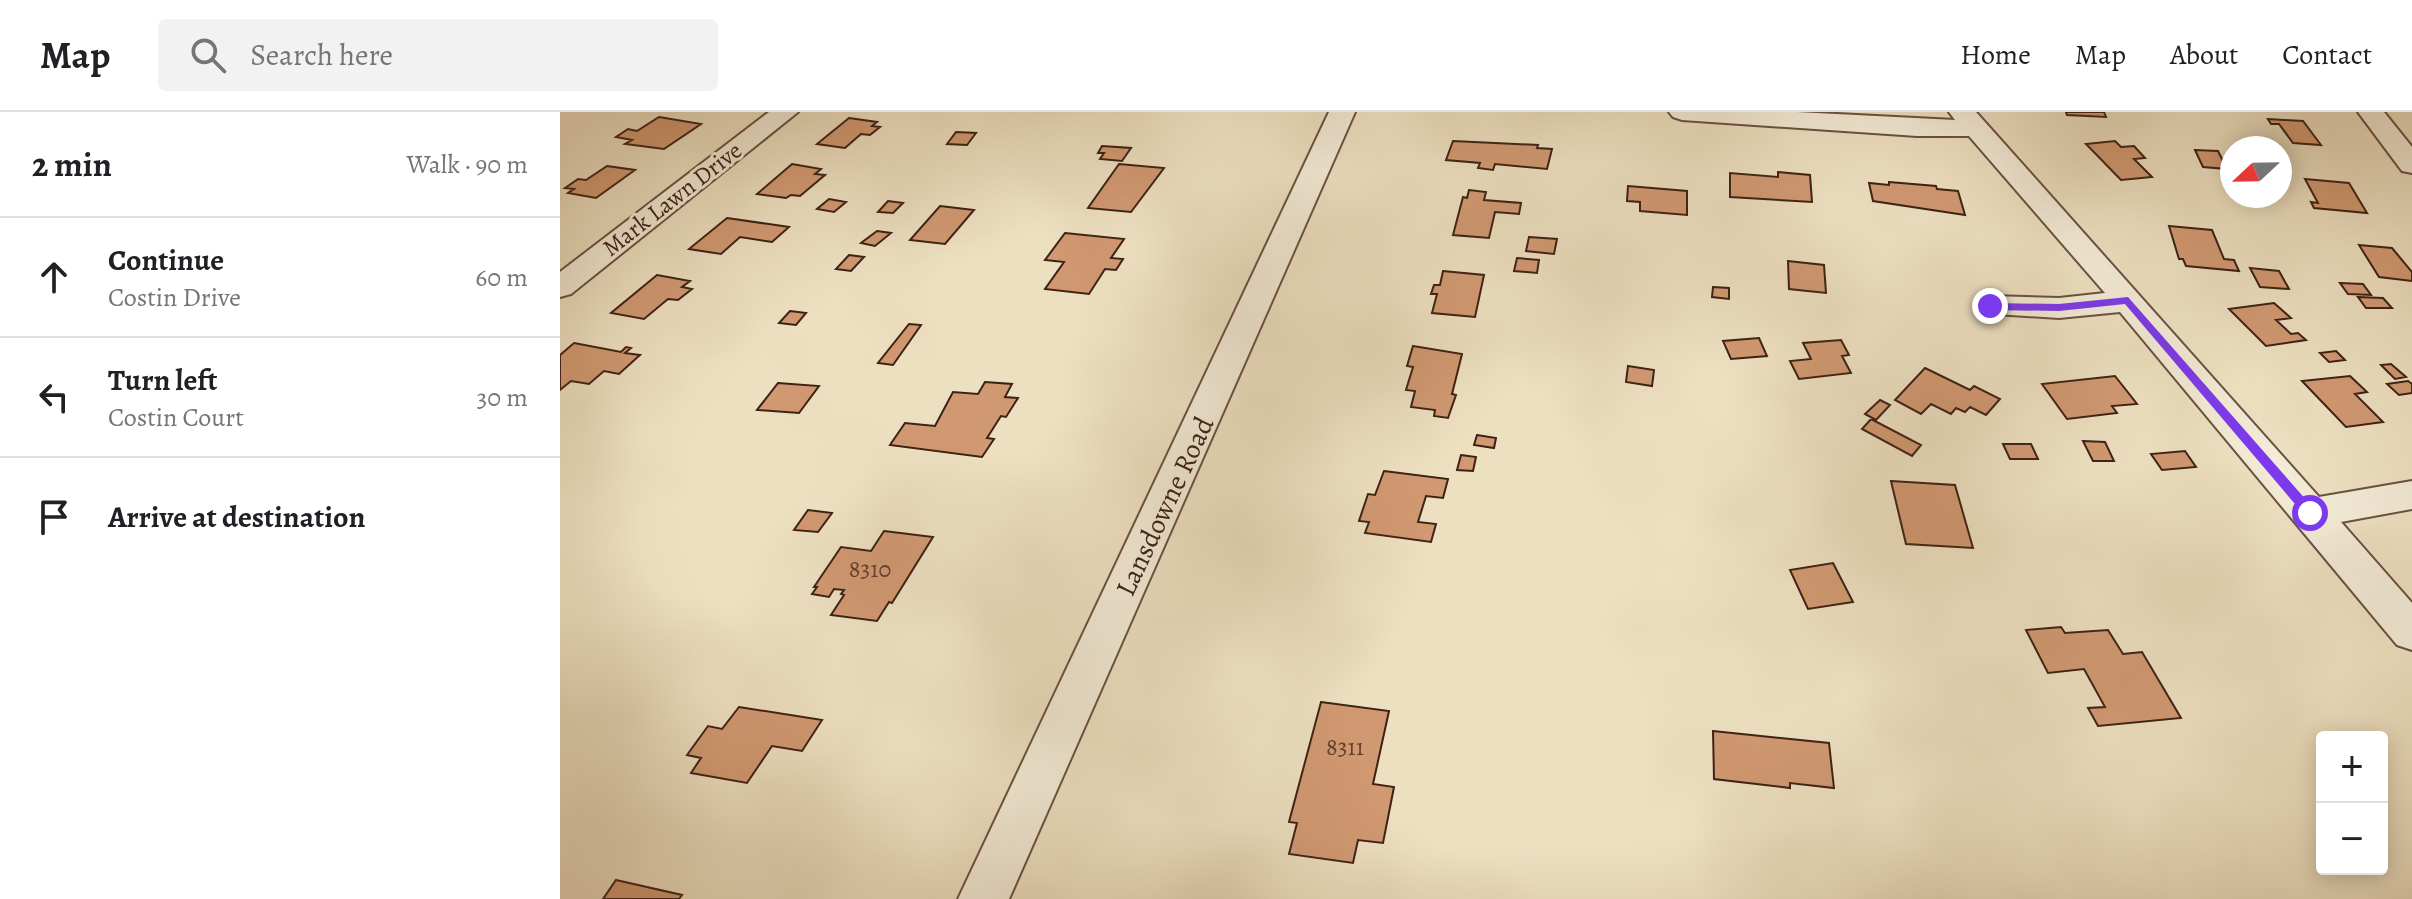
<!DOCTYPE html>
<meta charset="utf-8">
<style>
body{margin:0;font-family:Alegreya,serif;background:#f2f2f2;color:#202124}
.controls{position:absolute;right:24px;bottom:24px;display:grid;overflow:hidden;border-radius:8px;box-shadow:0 4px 20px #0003}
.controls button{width:72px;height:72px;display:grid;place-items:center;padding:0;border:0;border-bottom:2px solid #e0e0e0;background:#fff;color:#202124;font:40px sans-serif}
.compass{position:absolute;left:1660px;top:24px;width:72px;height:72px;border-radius:50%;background:#fff;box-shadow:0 4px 20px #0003;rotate:248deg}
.stop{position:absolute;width:24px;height:24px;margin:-18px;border:6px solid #7c3aed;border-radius:50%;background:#fff}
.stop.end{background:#7c3aed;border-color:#fff;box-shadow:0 2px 8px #0008}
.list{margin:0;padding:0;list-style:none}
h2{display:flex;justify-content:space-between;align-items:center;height:104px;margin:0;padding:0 32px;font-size:34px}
h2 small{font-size:26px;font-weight:400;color:#757577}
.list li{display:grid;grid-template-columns:52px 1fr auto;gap:24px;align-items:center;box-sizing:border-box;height:120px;padding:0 32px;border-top:2px solid #e0e0e0}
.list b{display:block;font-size:30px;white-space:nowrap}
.list p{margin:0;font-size:26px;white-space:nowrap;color:#757577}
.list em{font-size:26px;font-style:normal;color:#757577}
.icon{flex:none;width:44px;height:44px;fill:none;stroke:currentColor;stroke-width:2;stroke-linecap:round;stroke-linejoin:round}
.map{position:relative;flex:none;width:1852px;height:787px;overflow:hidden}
header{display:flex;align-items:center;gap:48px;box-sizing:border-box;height:112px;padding:0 40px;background:#fff;border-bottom:2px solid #e0e0e0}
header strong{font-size:38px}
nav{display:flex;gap:44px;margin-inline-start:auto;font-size:28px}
.search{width:560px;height:72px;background:#f2f2f2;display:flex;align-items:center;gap:20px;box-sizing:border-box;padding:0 28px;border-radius:8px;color:#757577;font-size:30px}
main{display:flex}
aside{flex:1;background:#fff}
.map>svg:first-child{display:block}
</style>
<header>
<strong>Map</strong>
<div class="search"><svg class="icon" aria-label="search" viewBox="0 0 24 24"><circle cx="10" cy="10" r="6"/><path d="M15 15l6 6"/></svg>Search here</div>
<nav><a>Home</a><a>Map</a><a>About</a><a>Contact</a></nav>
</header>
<main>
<aside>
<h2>2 min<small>Walk · 90 m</small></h2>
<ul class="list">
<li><svg class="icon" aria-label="ahead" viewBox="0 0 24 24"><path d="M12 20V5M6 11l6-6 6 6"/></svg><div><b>Continue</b><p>Costin Drive</p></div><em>60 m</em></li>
<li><svg class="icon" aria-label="left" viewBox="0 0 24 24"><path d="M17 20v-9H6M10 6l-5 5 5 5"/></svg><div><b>Turn left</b><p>Costin Court</p></div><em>30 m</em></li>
<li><svg class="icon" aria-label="arrive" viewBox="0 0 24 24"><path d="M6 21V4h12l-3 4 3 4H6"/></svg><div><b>Arrive at destination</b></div></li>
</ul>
</aside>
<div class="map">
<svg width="1852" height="787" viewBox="0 0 1852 787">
<rect width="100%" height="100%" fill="#ede0c1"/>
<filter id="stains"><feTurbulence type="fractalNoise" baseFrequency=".0025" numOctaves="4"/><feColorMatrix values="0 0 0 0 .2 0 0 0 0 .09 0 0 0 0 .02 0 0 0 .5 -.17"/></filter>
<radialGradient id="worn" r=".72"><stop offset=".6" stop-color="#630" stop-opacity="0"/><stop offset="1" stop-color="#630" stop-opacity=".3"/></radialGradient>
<!-- building -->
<path fill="#d19972" stroke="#3e2116" stroke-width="2" d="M1506,0H1544L1546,5L1507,3Z
M99,5L141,12L104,37L65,32L72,28L56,25L68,17L77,19Z
M289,6L317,10L312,14L320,15L310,23L301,22L285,36L257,32Z
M1708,7L1743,9L1761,33L1733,31L1719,12H1711Z
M396,20L416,21L407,33L387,32Z
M893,29L978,33L977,36L992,37L987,57L935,52L933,58L918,56L920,51L886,48Z
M1555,29L1561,35L1574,34L1585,46L1574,47L1592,65L1561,68L1526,32Z
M542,34L571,36L562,49L540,47L544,41H538Z
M1635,38L1658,39L1667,57L1643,55Z
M232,52L261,57L255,62L265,63L240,84L231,83L226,86L197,82Z
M559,52L604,56L571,100L528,96Z
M47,54L75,58L36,86L8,81L14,77L5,76L18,67L26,68Z
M1218,60L1250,63L1252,90L1170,85V61L1218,65Z
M1745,67L1789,71L1807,101L1754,96L1751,90L1758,91Z
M1329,70L1376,74L1377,77L1398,79L1405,103L1313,89L1309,71L1329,73Z
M1068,74L1127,79V103L1080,99V90L1067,89Z
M909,78L926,80L924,88L961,91L959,102L935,100L929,126L893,123L903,85L907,86Z
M269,87L286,90L274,100L257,97Z
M328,89L343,91L333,101L318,100Z
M380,94L414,98L385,132L350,128Z
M167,106L229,115L212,130L180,125L161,142L129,137Z
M1609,114L1652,118L1664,147L1674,148L1679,159L1626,154L1623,147H1619Z
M317,119L331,121L315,134L301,131Z
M505,121L564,127L551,146L563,147L556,158L545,157L529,182L485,177L504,150L485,148Z
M969,125L997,127L994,142L966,139Z
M1799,133L1832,136L1852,160V169L1819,165Z
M289,143L304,145L291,159L276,157Z
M957,146L979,148L977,161L954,159Z
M1228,149L1264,153L1266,181L1229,177Z
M1690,156L1719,159L1729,177L1700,175Z
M883,159L924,163L915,205L872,201L877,182H871L874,173H880Z
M97,163L130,169L122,175L132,177L118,188L108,187L84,207L51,201Z
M1780,171L1803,172L1811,183L1788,182Z
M1153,175L1169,176V187L1152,185Z
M1798,185L1823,186L1832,196H1806Z
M1714,191L1731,206L1716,208L1731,222L1738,221L1746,228L1706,234L1669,197Z
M230,199L246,201L236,213L219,211Z
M349,212L361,213L333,253L318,251Z
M1199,226L1207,244L1171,247L1163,229Z
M1281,228L1289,243L1282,244L1291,261L1239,267L1230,249L1251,247L1243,231Z
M14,231L61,240L66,235L71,236L65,241L80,243L59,262L44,259L29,272L11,269L0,278V243Z
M853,234L902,242L892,282L896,283L888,306L874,304L875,298L851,295L855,279L846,278L853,255L847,254Z
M1776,239L1785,248L1769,250L1760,241Z
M1831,252L1846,265L1835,267L1821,253Z
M1068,254L1094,258L1092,274L1066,270Z
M1365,256L1410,278L1414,274L1440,287L1426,303L1410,295L1405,300L1396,296L1391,302L1371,292L1361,302L1335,288Z
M1555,264L1577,292L1552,294L1557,301L1507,307L1482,272Z
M1790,264L1807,280L1795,282L1823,310L1786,315L1742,269Z
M1848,269L1852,272V281L1839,283L1827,272Z
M425,270L452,272L445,285L458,286L446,305L441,304L427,326L434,327L422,345L330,333L345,311L375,314L393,280L418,282Z
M218,271L259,274L239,301L197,298Z
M1320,288L1330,293L1316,308L1305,302Z
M1311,307L1361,333L1352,344L1302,317Z
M917,323L936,326L934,336L914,333Z
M1523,329L1545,330L1554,349H1533Z
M1443,332H1471L1478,347H1450Z
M1625,339L1636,355L1602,358L1591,342Z
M901,343L916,345L913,359L897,358Z
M824,359L888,367L883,386L866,384L858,410L876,412L871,430L805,421L809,410L799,409L808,382L815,383Z
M1331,369L1395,373L1413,436L1346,432Z
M248,398L272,401L258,420L234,418Z
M324,419L373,425L332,491L329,490L317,509L271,503L284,483L281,482L284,478L274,477L269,485L252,482L257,475H254L281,435L311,439Z
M1273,451L1293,490L1248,497L1230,458Z
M1501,515L1505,521L1548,518L1563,542L1582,540L1621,606L1538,614L1528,596L1545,595L1524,557L1488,561L1466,518Z
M761,590L829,599L813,672L834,675L823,731L798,728L793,751L729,742L737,711L729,710Z
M179,595L262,608L242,639L212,634L187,671L131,661L141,646L127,643L148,614L162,617Z
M1153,619L1269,631L1274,676L1230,671V676L1154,667Z
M56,768L122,783L119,787H43Z"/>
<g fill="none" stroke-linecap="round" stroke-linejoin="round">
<!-- minor casing -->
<g stroke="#6a5141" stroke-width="4">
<path id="minor" d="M209,0H238L11,182L0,185V160Z
M769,0H795L449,787H398Z
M1109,0H1237L1395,8L1389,0H1416L1759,385L1852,369V397L1781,410L1852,491V538L1837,533L1560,200L1499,206L1419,201L1414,194L1419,187L1430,184L1499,186L1545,181L1409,24H1357L1122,8L1113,5Z
M1798,0H1824L1852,35V61L1842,59Z"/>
</g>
<!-- minor -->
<use href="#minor" fill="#f3ebd7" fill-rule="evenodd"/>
</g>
<!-- route -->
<path fill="#7c3aed" d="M1568,185L1755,398V405H1746L1565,192L1499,199L1430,198L1424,194L1430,191L1499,192Z"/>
<g text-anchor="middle" stroke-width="6" stroke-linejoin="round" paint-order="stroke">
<!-- far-street labels -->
<g font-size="24" fill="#3e2116" stroke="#f3ebd7">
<text transform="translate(112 87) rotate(-38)" y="8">Mark Lawn Drive</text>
</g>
<!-- number labels -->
<g font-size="24" fill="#633f2d">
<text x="310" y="465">8310</text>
<text x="785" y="643">8311</text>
</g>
<!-- street labels -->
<g font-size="28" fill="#3e2116" stroke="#f3ebd7">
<text transform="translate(604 394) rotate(-65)" y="10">Lansdowne Road</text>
</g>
</g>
<rect width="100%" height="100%" filter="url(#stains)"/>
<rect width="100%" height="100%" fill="url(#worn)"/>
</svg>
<div class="controls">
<button>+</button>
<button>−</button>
</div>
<svg class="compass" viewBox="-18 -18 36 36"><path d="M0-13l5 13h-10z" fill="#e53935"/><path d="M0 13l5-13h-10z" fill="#757577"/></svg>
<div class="stop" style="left:1750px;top:401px"></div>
<div class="stop end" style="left:1430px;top:194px"></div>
</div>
</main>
